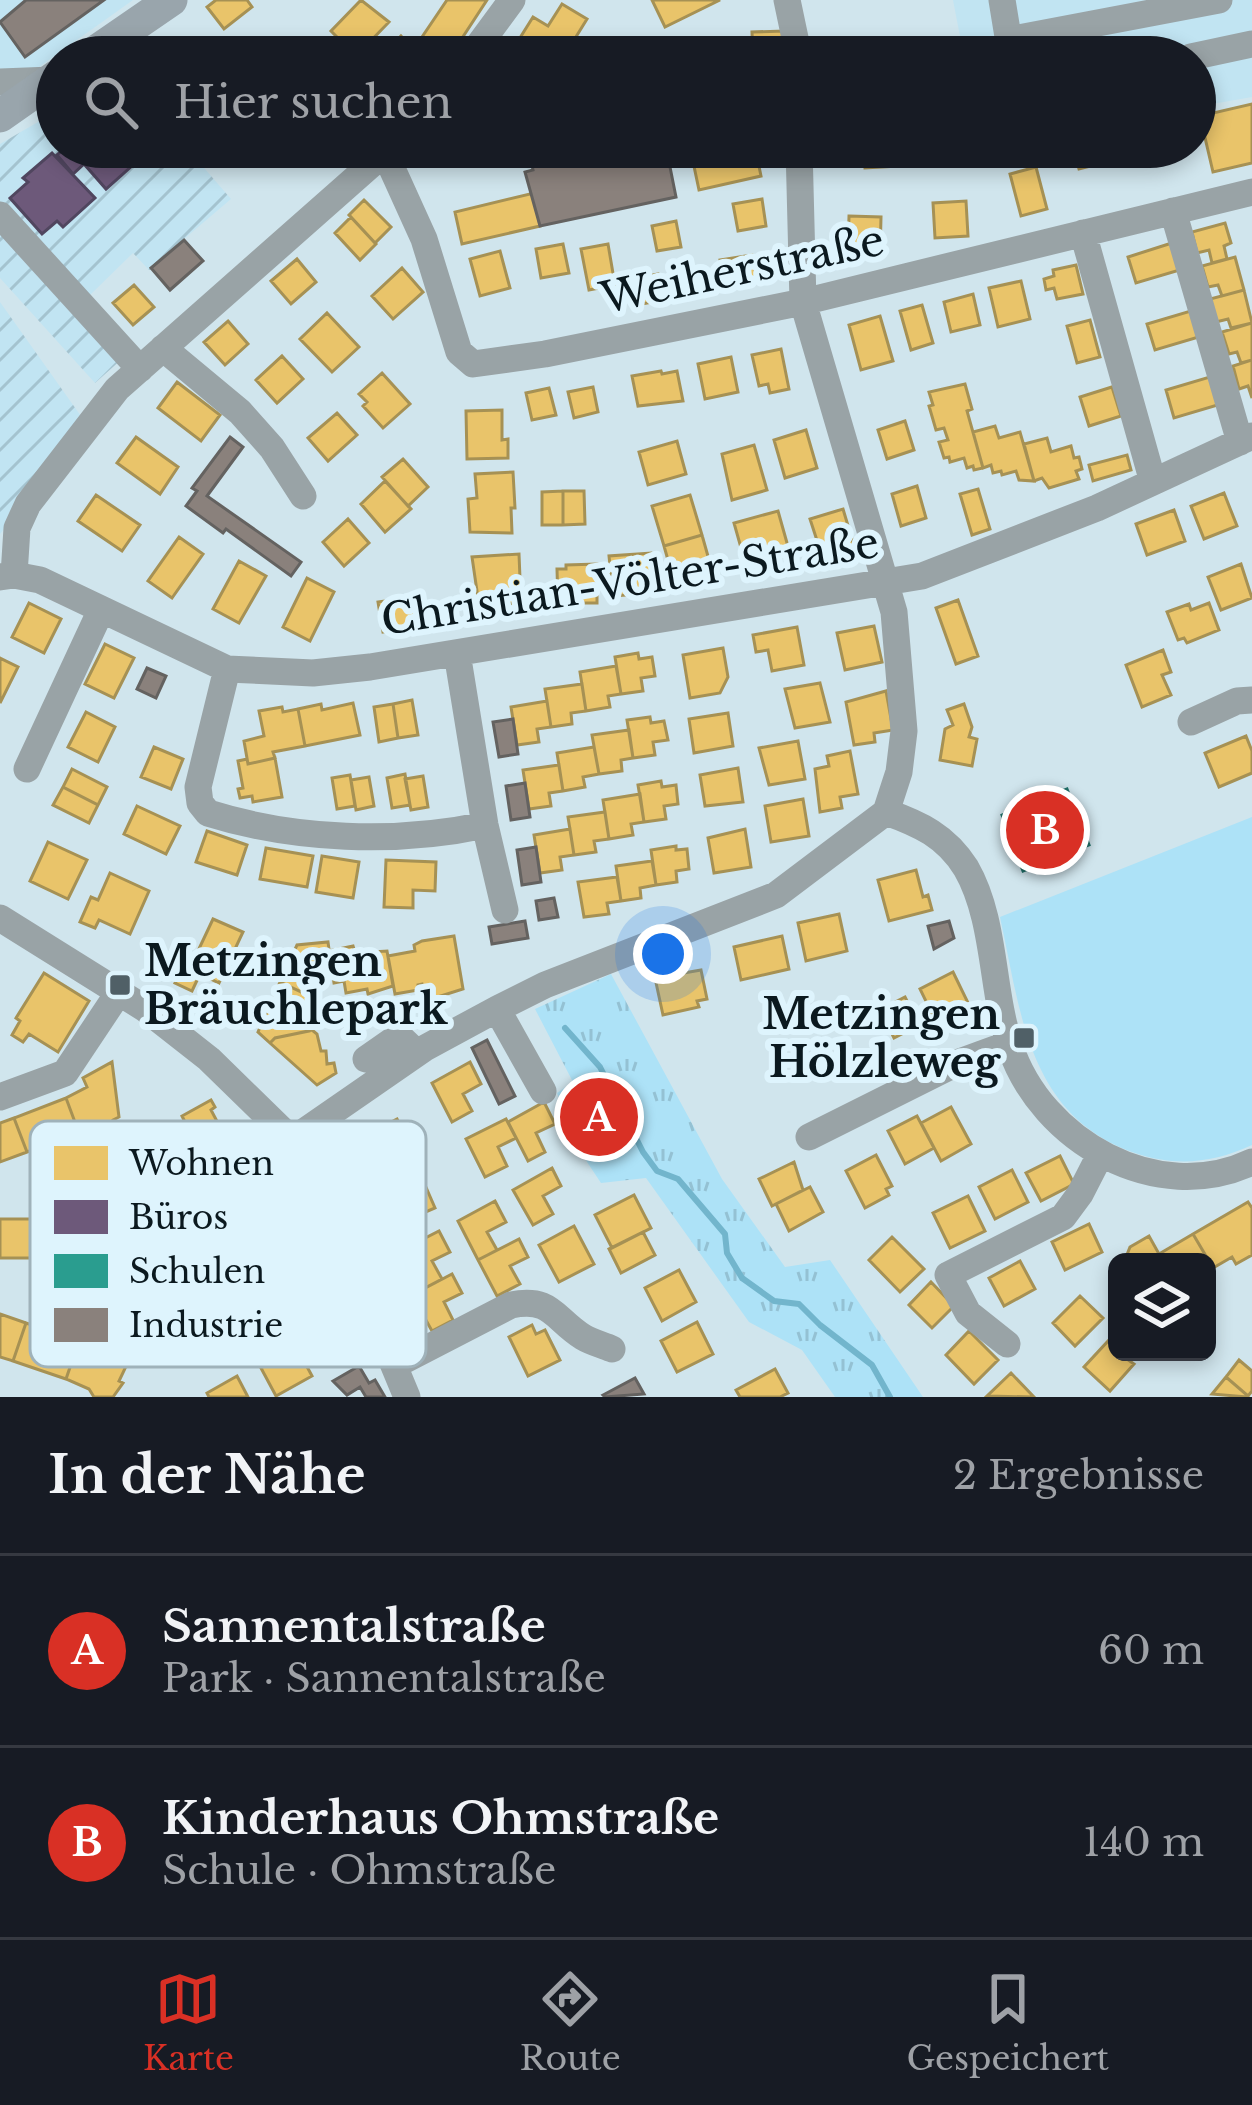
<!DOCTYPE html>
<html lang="de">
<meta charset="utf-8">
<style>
body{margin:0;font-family:"Libre Baskerville",serif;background:#20242c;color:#f1f3f6}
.controls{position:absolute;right:36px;bottom:36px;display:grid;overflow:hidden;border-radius:18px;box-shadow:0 6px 18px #0003}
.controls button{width:108px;height:108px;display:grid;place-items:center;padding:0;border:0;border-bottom:3px solid #363941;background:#171b24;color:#f1f3f6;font:60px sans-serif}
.you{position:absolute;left:663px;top:954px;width:42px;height:42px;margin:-30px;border:9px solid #fff;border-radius:50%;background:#1a73e8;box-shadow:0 0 0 18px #1a73e833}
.badge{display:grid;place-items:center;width:78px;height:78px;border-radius:50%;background:#d93025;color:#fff;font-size:39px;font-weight:700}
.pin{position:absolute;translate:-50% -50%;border:6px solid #fff;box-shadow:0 3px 12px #0006}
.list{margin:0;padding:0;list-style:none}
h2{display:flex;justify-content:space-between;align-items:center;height:156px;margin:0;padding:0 48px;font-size:51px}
h2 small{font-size:39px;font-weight:400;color:#9ea1a6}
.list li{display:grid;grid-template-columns:78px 1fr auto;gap:36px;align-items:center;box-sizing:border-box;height:192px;padding:0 48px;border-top:3px solid #363941}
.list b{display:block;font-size:45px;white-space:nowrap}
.list p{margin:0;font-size:39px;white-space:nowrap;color:#9ea1a6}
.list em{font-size:39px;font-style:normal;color:#9ea1a6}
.icon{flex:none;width:66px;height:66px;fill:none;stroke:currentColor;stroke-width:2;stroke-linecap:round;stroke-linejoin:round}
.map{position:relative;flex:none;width:1252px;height:1397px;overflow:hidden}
.search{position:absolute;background:#171b24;box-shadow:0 6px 18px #0003;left:36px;right:36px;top:36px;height:132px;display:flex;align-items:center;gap:30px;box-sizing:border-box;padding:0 42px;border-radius:66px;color:#9ea1a6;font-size:45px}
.sheet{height:540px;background:#171b24}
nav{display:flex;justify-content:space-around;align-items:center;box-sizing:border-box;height:168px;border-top:3px solid #363941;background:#171b24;font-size:33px;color:#9ea1a6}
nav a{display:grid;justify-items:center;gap:6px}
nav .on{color:#d93025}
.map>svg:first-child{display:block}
</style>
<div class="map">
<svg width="1252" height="1397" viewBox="0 0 1252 1397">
<defs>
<pattern id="industrial-furrows" width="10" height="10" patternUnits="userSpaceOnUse" patternTransform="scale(3)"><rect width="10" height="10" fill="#c1e4f2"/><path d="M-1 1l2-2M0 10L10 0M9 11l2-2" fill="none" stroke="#a4c3cf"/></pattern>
<pattern id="park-tufts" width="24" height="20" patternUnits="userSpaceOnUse" patternTransform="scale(3)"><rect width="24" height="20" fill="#ade2f7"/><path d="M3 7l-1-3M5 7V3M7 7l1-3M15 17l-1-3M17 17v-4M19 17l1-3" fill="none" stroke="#94c1d3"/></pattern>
</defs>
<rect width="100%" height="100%" fill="#d0e5ed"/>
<!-- built -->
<path fill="#c1e4f2" d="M0,0H133L25,77L0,79Z
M953,0H1252V97L1195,107V57H964Z"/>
<!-- industrial -->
<path fill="url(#industrial-furrows)" d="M57,111V147H186L231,199L184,239L203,261L149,270L133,253L88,297L132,350L95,383L0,278V144Z
M0,302L88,426L0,534Z"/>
<!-- grass -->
<path fill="#ade2f7" d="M1252,817V1145C1213,1163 1176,1167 1135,1153C1028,1116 1021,1013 1000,917Z"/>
<!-- park -->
<path fill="url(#park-tufts)" d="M611,974L722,1179L785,1267L830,1260L923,1397H835L802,1350L749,1322L646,1178L601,1183L587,1162L557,1093L573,1082L535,1009Z"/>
<!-- homes -->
<path fill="#e9c46a" stroke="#a69154" stroke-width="3" d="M216,0H247L252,7L224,29L207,7Z
M361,0L389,22L356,56L331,31Z
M447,0H487L451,55L422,37Z
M652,0H720L665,27Z
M562,4L587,19L566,53L547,41L537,57H508L533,17L548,26Z
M784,31L786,57H753L752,32Z
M401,36L422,57H381Z
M1252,104V163L1213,172L1200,116Z
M711,147H755L761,176L699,190L691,152Z
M864,147H897L898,166L865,168Z
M1073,147H1108L1111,161L1079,169Z
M1121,147H1156L1158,156L1126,164Z
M1036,167L1047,209L1021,216L1010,174Z
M534,193L540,226L462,244L455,212Z
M762,199L766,226L738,231L733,204Z
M364,200L391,227L375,243L349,215Z
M966,201L968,236L935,238L933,203Z
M849,216L881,217L880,257H848Z
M351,217L376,244L360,260L335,233Z
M676,221L681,247L657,251L652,226Z
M1225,223L1231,243L1224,246L1227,259L1212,263L1209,250L1197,253L1192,232Z
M1175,242L1183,269L1136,283L1128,257Z
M563,244L569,273L541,278L536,249Z
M608,244L615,285L589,290L581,249Z
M500,251L510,288L480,296L470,259Z
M752,255L757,280L724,286L720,260Z
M1235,257L1244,290L1222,296L1218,285L1208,287L1202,266Z
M297,259L316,282L291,304L271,281Z
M1076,265L1083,294L1057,299L1054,288L1046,290L1044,279L1054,276L1053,270Z
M402,268L423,292L393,319L372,296Z
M658,274L662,300L637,305L631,279Z
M1021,281L1030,319L998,327L989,288Z
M134,285L154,307L133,325L113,303Z
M1244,290L1252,323L1231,328L1228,319L1216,322L1210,299Z
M973,294L980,325L951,332L944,302Z
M922,305L933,343L911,350L900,311Z
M1194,310L1202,336L1155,350L1147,324Z
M327,313L359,347L332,372L300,339Z
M880,316L893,361L861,370L849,325Z
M1090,320L1100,357L1077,363L1067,326Z
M228,321L248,344L225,365L204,342Z
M1252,323V360L1241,363L1237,352L1229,354L1222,332Z
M781,349L789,389L770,393L768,384L759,386L752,355Z
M282,356L303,379L277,403L256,380Z
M731,357L738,392L705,399L698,364Z
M1252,360V398L1248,386L1239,389L1233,366Z
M661,371L662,374L677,371L683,401L638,406L632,376Z
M382,373L410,404L383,428L363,406L367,402L359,394Z
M1213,376L1221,404L1174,418L1166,390Z
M177,382L220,415L201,441L158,408Z
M965,384L972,409L967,411L983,468L974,470L973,466L967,468L964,458L950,462L949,457L944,458L939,442L948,440L944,428L936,430L929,406L933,405L929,392Z
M593,387L598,412L574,418L568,392Z
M1112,387L1121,416L1089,426L1080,397Z
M549,388L556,415L532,420L526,393Z
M502,410V440L508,439V458L467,459L466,411Z
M337,413L357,435L328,461L308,438Z
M905,421L914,450L887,459L878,430Z
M995,426L999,438L1020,432L1034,481L1019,480L1016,471L1002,475L1001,471L993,473L991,465L983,468L973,432Z
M806,430L817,468L785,478L774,440Z
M136,437L178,467L160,494L117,463Z
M1047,438L1051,452L1071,446L1074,458L1079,457L1082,469L1076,471L1079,479L1049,488L1042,478L1034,481L1024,444Z
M677,441L686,474L648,485L639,452Z
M754,445L767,490L732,500L722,454Z
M1127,455L1131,470L1093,481L1089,465Z
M403,459L428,487L408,506L382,477Z
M513,472L515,508H511L512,533L470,532L468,499L477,498L475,474Z
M385,481L411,509L385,532L361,504Z
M917,486L926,518L901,526L892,494Z
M978,489L990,529L972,535L960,494Z
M563,491V525H542V492Z
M563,491H584L585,524L563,525Z
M1224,493L1237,526L1204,539L1191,506Z
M96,495L140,525L122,551L78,521Z
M690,495L702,535L664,546L652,506Z
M843,509L855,549L823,559L810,519Z
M1174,510L1185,541L1147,555L1136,524Z
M778,511L789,550L745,562L734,523Z
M348,519L369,543L344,566L323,542Z
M702,535L713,574L675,585L664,546Z
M179,537L203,554L172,598L148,581Z
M651,553L655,593L613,596L609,556Z
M519,554L521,603L479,605L472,557Z
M239,561L266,576L239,623L213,609Z
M597,564V603H558L557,569H566V565Z
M1241,564L1252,598L1221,610L1208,577Z
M307,578L334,592L310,641L283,627Z
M413,597L417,627L383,632L378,602Z
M958,600L978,656L956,664L936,608Z
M29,603L61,619L44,653L12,637Z
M1209,603L1219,630L1187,643L1184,638L1178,640L1167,612L1189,604L1191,610Z
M874,626L882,662L845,670L837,633Z
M797,627L804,665L772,671L768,650L756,652L753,635Z
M105,644L134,658L114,698L85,684Z
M723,648L728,677L720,693L690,698L683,655Z
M1163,650L1171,672L1162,675L1171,695L1142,707L1126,665Z
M638,653L639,659L652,657L655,676L641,678L643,691L621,694L615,657Z
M0,658L18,667L0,703Z
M616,666L621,694L608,696L610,707L586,711L580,672Z
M820,683L830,722L795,728L785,689Z
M582,684L586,711L571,713L572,724L551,727L545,689Z
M886,691L893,730L874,733L875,742L854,745L846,702Z
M412,700L418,735L398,738L393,704Z
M547,701L551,727L537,729L539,742L517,745L511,707Z
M353,703L360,735L305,746L298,709L321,704L322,710Z
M393,704L398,738L379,742L374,707Z
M964,704L972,727L969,737L977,739L972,766L940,760L945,729L953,725L947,710Z
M282,707L283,712L298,709L305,746L273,752L275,758L248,764L244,741L264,736L259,711Z
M86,712L115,727L98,762L68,747Z
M728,713L733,746L694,753L689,719Z
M650,717L651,723L664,721L668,740L653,742L655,755L633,758L627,720Z
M629,730L633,758L621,760L622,771L599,774L592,735Z
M1246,736L1252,751V773L1219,787L1205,753Z
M798,741L805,779L769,785L759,748Z
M154,747L183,759L171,789L141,777Z
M594,747L599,774L583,777L585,787L563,791L557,753Z
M850,751L858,794L840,797L842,808L820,812L815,769L829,766L827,756Z
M275,758L282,797L253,802L252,796L240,798L238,789L243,788L238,761L247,759L248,764Z
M559,765L563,791L549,793L551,806L529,809L523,770Z
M738,768L743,802L705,806L700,775Z
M72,769L107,787L98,805L63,787Z
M405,774L410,805L392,808L387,778Z
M350,775L355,806L337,809L332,778Z
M423,776L428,807L411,810L405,779Z
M369,777L374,806L356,810L351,780Z
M661,781L662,787L676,785L678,804L664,806L666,819L644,822L638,785Z
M63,787L98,805L89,823L53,805Z
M640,794L644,822L631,824L633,835L609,839L603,800Z
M803,799L809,836L771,842L765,806Z
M137,806L180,826L166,854L124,834Z
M605,812L609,839L594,841L596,852L574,855L568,817Z
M570,829L574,855L560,857L562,870L540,873L534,835Z
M745,829L751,867L714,873L708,838Z
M207,831L247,845L237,875L196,862Z
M48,842L87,860L68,899L30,881Z
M676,846V850L687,849L689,869L676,871L677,882L656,885L651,850Z
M266,848L313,856L307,887L260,879Z
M322,856L359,862L353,898L316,892Z
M386,860L436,862L435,891L413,890V908L384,907Z
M652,861L656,885L640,888L641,898L621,901L616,866Z
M916,870L923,897L928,895L932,910L889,921L878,880Z
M110,873L149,891L130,934L99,920L95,928L80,922L91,897L98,900Z
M617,877L621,901L607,903L609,914L584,917L578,882Z
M839,914L847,951L806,961L798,923Z
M213,919L243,932L219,983L200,974L192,991L175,983L184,965L190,968Z
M454,936L463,989L425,1001L422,984L418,985V990L395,994L388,956L415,951L414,945L422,941Z
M782,936L789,969L741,980L734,947Z
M328,942L331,964L312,997L280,982L297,945Z
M353,946L355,953L387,951L393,986L368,994L367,989L346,993L344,981L334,983L329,951Z
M701,970L707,999L697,1001L699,1007L663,1015L655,978Z
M953,972L973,1013L940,1030L920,989Z
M44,973L89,1001L58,1052L29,1034L23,1042L12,1035L20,1021L16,1018Z
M280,982L312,997L306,1010L309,1031L275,1038L270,1043L258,1032Z
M905,997L919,1025L894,1038L880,1010Z
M312,1030L317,1034L321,1051H326L327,1064L334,1063L336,1073L317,1085L270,1043L275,1038Z
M112,1062L119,1117L113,1120L116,1134L89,1142L85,1130L79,1133L66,1098L87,1087L83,1078Z
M470,1062L481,1084L463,1094L472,1111L452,1122L432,1083Z
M66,1098L79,1133L27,1152L14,1118Z
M211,1100L215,1107L211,1110L220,1127L223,1125L234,1140L240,1137L247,1150L239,1154L257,1188L228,1204L225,1197L193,1214L179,1188L186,1184L181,1175L201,1164L180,1125L185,1122L182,1116Z
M544,1102L555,1124L536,1133L545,1152L528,1161L508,1122Z
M951,1107L971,1144L941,1161L921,1123Z
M917,1116L934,1148L905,1164L888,1131Z
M14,1118L27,1152L0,1162V1123Z
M397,1119L418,1160L406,1167L409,1172L391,1182L388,1176L379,1181L363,1137Z
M506,1119L516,1138L498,1147L507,1166L485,1177L466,1139Z
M876,1155L892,1186L886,1189L889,1195L865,1208L846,1171Z
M1060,1156L1074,1184L1041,1201L1026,1173Z
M415,1162L435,1208L393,1226L383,1208L397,1201L394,1196L383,1202L374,1184L388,1176L391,1182L409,1172L406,1167Z
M794,1162L803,1190L772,1206L759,1179Z
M552,1168L561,1186L543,1196L553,1214L533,1225L513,1190Z
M1012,1170L1028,1202L995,1219L979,1187Z
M810,1187L823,1212L789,1231L776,1204Z
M634,1195L651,1228L612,1248L595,1215Z
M968,1196L985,1231L950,1248L933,1213Z
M495,1201L506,1222L487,1232L497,1250L478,1260L458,1221Z
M1248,1202L1252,1208V1255L1236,1264L1232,1257L1213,1268L1193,1234Z
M0,1219H33V1258H0Z
M1089,1224L1102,1252L1065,1270L1052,1242Z
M574,1226L594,1264L559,1282L539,1245Z
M439,1231L450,1252L432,1261L442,1279L423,1289L402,1250Z
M643,1232L655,1255L621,1273L609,1249Z
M1193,1234L1213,1268L1207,1271V1262H1129L1126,1257L1130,1247L1149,1236L1159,1254Z
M892,1237L924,1269L900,1292L869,1260Z
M519,1239L528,1257L510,1266L520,1284L497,1296L478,1260Z
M1020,1261L1035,1289L1004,1306L989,1278Z
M679,1270L696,1302L662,1321L645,1288Z
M452,1274L462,1293L444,1302L453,1320L432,1331L412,1295Z
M931,1282L954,1306L932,1328L909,1305Z
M1080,1296L1103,1318L1075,1346L1053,1323Z
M0,1314L26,1323L13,1361L0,1357Z
M697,1322L713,1354L677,1372L661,1341Z
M26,1323L79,1341L66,1379L13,1361Z
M532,1325L536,1334L545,1330L560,1360L528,1376L509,1337Z
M969,1331L998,1360L974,1384L946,1355Z
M1109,1340L1117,1352L1134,1364L1110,1391L1084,1367Z
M79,1341L94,1348L96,1343L130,1344V1358L119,1381L123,1383L113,1397H94L89,1389L66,1379Z
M297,1348L312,1376L276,1396L261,1368Z
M1239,1360L1252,1371V1391L1248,1396L1226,1377Z
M775,1369L788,1393L780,1397H740L736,1390Z
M1011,1373L1034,1397L987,1396Z
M237,1376L248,1397H209L207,1393Z
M1226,1377L1248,1396L1247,1397L1212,1394Z"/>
<!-- offices -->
<path fill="#6d597a" stroke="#50465f" stroke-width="3" d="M66,147H153L106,189L84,164L73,174L57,155Z
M52,153L95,198L63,227L57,221L42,234L10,198L28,182L23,178Z"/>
<!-- schools -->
<path fill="#2a9d8f" stroke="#21756d" stroke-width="3" d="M1067,789L1089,845L1023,871L1002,815Z"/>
<!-- industry -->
<path fill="#8a817c" stroke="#646260" stroke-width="3" d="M26,0H104L25,57L0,22Z
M528,147H666L676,197L540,226L525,172L533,170Z
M184,240L203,261L170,290L151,268Z
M230,437L243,447L207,496L301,562L291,576L226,529L223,533L186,506L197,491L192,488Z
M147,668L166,676L156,698L137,689Z
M513,719L518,754L499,757L493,722Z
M525,783L530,817L511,820L506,786Z
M536,847L541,882L522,885L517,850Z
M554,898L558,917L539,920L536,901Z
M525,921L528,938L492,944L489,927Z
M949,921L954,938L934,949L928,926Z
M487,1040L515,1096L499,1104L472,1048Z
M359,1366L369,1383L375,1380L385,1397H366L360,1387L347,1395L333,1381Z
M635,1378L644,1394L605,1397L603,1395Z"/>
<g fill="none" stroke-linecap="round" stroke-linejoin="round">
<!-- stream -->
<path stroke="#72b5cc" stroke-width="6" d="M565,1028L600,1067L643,1152L657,1171L678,1179L725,1234L727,1253L742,1278L774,1301L799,1304L820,1325L872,1365L890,1397"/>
<!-- minor -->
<path stroke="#99a3a6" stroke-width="27" d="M787,0L799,57
M1002,0L1011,55
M1008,40L1219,0
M470,57L512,0
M1191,57L1252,44
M0,82L52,80
M385,153L424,239L459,352L473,364L545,354L803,302L1252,192
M1173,211L1240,442
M0,215L140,369
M1083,233L1153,482
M163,348L240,412L272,448L303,496
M14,575L17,528L28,504L117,389L391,147
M0,577L14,575L40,580L227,669L313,673L370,667L922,576L1097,508L1252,436
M457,653L485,825L505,910
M227,669L198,787L200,803L208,813C294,840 397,844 485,825
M1191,722L1237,701L1252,700
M27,769L101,610
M886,812C920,824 946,836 966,868C996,920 991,990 1010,1046C1041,1141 1157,1207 1252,1162
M0,918L144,1008L209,1059L292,1140L321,1190L407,1397
M497,1009L543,1091
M366,1059L399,1036L417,1053
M0,1097L65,1073L119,992
M809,1137L957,1063L1009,1044
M292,1140L425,1048L497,1009L545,985L776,895L886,812L899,772L904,731L894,612L803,302L799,147
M259,1288L234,1236L321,1190
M1007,1344L968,1313L948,1275L1063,1217L1080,1194L1100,1155
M395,1365L511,1305C552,1297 553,1318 583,1337C591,1342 603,1345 612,1349"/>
<!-- major -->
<path stroke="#99a5ac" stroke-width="33" d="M88,57L171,0
M0,116L57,76"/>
</g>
<!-- markers -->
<g fill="#506067" stroke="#def4fd" stroke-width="4.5">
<rect x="108" y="973" width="24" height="24" rx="6"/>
<rect x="1012" y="1026" width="24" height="24" rx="6"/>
</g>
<g text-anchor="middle" stroke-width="12" stroke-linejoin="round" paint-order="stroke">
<!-- street labels -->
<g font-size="42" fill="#0b191f" stroke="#def4fd">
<text transform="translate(742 269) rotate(-12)" y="15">Weiherstraße</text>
<text transform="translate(630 581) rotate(-9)" y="15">Christian-Völter-Straße</text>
</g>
<!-- poi labels -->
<g font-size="42" font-weight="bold" fill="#0b191f" stroke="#def4fd" text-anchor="start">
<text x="144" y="976">Metzingen<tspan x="144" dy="48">Bräuchlepark</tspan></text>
<text x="1000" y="1029" text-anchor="end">Metzingen<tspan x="1000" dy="48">Hölzleweg</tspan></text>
</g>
</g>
<!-- legend -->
<rect x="30" y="1121" width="396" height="246" rx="18" fill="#def4fd" stroke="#9fb2ba" stroke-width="3"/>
<rect x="54" y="1146" width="54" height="34" fill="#e9c46a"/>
<rect x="54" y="1200" width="54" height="34" fill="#6d597a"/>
<rect x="54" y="1254" width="54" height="34" fill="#2a9d8f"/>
<rect x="54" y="1308" width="54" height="34" fill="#8a817c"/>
<g font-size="33" fill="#0b191f">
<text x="129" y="1175">Wohnen</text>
<text x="129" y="1229">Büros</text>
<text x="129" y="1283">Schulen</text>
<text x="129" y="1337">Industrie</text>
</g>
</svg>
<div class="controls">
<button><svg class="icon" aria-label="layers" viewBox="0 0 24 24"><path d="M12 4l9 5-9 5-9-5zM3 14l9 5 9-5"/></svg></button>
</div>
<div class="you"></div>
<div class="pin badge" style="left:599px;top:1117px">A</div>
<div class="pin badge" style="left:1045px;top:830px">B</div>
<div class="search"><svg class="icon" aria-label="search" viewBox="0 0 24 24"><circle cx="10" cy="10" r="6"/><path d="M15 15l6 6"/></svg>Hier suchen</div>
</div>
<section class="sheet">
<h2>In der Nähe<small>2 Ergebnisse</small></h2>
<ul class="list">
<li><span class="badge">A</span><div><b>Sannentalstraße</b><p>Park · Sannentalstraße</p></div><em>60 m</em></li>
<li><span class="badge">B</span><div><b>Kinderhaus Ohmstraße</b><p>Schule · Ohmstraße</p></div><em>140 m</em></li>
</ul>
</section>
<nav>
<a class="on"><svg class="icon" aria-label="map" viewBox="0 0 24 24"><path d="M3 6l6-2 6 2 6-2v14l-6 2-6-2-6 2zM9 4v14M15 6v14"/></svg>Karte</a>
<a><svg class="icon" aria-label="directions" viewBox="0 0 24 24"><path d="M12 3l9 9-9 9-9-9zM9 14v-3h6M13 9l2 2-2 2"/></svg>Route</a>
<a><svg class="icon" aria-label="saved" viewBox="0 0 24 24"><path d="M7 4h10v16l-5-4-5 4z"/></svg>Gespeichert</a>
</nav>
